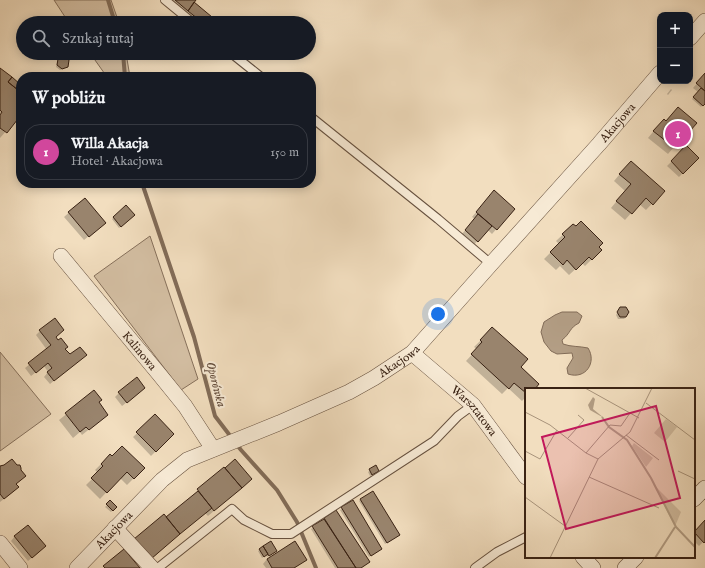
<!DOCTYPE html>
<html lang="pl">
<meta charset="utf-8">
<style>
body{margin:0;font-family:"IM FELL English",serif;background:#242831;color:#f1f3f6}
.controls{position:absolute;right:12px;top:12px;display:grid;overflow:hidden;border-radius:8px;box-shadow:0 2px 10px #0003}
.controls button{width:36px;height:36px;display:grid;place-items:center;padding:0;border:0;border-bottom:1px solid #363941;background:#171b24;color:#f1f3f6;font:20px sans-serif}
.you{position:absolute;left:438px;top:314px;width:14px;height:14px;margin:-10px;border:3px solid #fff;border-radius:50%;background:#1a73e8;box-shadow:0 0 0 6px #1a73e833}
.badge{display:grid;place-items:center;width:26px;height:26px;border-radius:50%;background:#d93025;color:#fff;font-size:13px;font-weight:700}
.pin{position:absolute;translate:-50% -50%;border:2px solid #fff;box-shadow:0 1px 4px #0006}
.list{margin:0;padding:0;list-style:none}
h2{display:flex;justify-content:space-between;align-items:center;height:52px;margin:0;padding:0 16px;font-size:17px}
h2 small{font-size:13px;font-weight:400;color:#9ea1a6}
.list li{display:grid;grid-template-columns:26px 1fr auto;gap:12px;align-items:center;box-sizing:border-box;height:56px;margin:0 8px 8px;padding:0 8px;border:1px solid #363941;border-radius:16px}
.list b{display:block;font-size:15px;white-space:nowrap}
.list p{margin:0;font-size:13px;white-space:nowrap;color:#9ea1a6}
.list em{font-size:13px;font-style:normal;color:#9ea1a6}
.icon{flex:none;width:22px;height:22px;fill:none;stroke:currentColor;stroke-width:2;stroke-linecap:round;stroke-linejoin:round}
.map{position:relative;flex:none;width:705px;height:568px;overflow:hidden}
.search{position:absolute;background:#171b24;box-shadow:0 2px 10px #0003;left:16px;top:16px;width:300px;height:44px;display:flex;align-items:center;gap:10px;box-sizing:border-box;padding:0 14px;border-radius:22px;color:#9ea1a6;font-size:15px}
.panel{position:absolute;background:#171b24;box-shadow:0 2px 10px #0003;left:16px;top:72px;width:300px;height:116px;border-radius:16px}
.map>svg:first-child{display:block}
</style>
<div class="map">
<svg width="705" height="568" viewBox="0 0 705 568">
<rect width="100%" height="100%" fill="#f2debf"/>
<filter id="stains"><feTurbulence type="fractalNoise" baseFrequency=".005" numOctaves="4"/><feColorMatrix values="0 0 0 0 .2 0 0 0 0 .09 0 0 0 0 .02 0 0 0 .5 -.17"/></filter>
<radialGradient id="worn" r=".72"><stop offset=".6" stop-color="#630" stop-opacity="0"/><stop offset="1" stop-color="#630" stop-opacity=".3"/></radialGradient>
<!-- green -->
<path fill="#d3bea2" stroke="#86705b" d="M54,0H111L119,23H69Z
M90,53H126L130,77H107Z
M150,236L198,379L181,390L94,276Z
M0,352L51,414L0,451Z"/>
<!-- water -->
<path fill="#b39e85" stroke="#826c58" d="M562,312H577L582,316L579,323C569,328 571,333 562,340L563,344C571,347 579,346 588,348C597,362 586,380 568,374L567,368L573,358L572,353L557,354L551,351L544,342L541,332L544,322L555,315Z"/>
<!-- shadow -->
<path fill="#0003" d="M161,0H195L190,6L206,23H194L181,16Z
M59,60L68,66L60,70L56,67L57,62Z
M0,69L21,86V114L0,138Z
M705,74V102L701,107L692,99L698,92L693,88Z
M671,89L672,90L668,95L667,94Z
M666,122L674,147L668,154L648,138L657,127Z
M686,147L698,158L679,177L667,166Z
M624,169L664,191L646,210L639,204L625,220L611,208L625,191L614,181Z
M490,196L514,209L492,234L487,229L474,245L461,235L475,219L472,217Z
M84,199L100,227L84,240L64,217Z
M126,207L134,215L119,228L112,219Z
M573,225L601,250L585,266L582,263L569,275L560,266L556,270L544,259L559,244L556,241Z
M620,308L626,317L624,319H618L616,315Z
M40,331L55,337L69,356L85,355L50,384L44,377L48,372L44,366L31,376L25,368L47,350L36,335Z
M486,335L519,367L534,389H526V397L522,401L508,388L502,394L466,361L477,349L474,347Z
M94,392L98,402L107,415L82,435L80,432L73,438L59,420Z
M140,392L122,406L115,397L119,393Z
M155,416L173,434L151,456L133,437Z
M112,457L144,468L127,485L120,478L100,499L86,485L98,473L95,470L104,461Z
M235,461L247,483L208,516L205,513L144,564L166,519L224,468L225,470Z
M2,465L16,466L25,476L15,484L14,491L0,502V467Z
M376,466V472L370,476L368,472Z
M361,499L399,535L385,544L359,501Z
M110,502L116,507L111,512L105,507Z
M352,502L379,550L369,557L340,510Z
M325,519L360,568H335L311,529Z
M705,522V540L699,546L694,541V533Z
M15,536L41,550L28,561L11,541Z
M260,550L274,553L267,557L266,555L262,558L258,551Z
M267,559L306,560L295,568H266L263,564Z"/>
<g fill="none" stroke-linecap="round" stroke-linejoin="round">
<!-- stream -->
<path stroke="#826c58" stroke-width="4" d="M108,0L115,23
M123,53L125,77
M142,183L194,337L215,416L241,450L277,490L297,522L316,568"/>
</g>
<!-- building -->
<path fill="#99846d" stroke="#392214" d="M175,0H196L188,11Z
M194,2L212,17L208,23H203L188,11Z
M64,56L69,60L68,67L62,69L57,65L58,59Z
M0,68L12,77L8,82L18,90L21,86V115L7,133L0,128V115L2,112L0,110Z
M705,73V91L696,83Z
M12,77L21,85L18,90L8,82Z
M701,88L705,91V104L703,106L693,97Z
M678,107L697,123L675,148L653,131L664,119L666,121Z
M686,145L699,158L683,174L671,161Z
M631,161L665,191L653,205L646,198L632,214L616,201L631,184L619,174Z
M494,190L515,209L497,230L476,212Z
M85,198L106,223L89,237L68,212Z
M126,205L135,215L121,227L113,217Z
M478,214L492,226L478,242L465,230Z
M581,221L603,243L599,247L602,250L592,260L589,257L576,270L567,260L563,265L550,252L565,237L562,234L573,224L576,226Z
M620,307H626L629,312L626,317H620L617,312Z
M55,318L64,330L56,337L58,340L61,338L68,347L65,349L70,354L80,347L87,355L54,381L47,372L52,368L48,363L36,373L28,363L51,345L39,330Z
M492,327L528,359L521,367L539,384L535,389H526V393L514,383L509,389L471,354L482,342L480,340Z
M137,377L145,388L127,403L118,392Z
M94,390L102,400L99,402L108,415L89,430L86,427L80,432L65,413Z
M155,414L174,434L156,452L136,432Z
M122,446L145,468L134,479L127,472L107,493L91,478L103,466L101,464L110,454L112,456Z
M12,459L17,465H20L21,468V470L26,476L16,484L19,487L4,499L0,494V466L4,465Z
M235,459L252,479L242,488L225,468Z
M376,465L379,471L372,475L369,469Z
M224,467L242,488L214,511L197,489Z
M198,491L212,508L180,534L166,517Z
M373,491L400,535L387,543L360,499Z
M110,500L117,507L113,511L106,504Z
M353,500L382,549L371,556L341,507Z
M336,510L370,562L361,568H356L324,518Z
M164,514L180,534L151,559L134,539Z
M324,519L356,568H338L312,526Z
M705,520V542L704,543L694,532Z
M28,525L46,546L32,558L14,536Z
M271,541L277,551L269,556L263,546Z
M295,541L307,560L294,568H272L267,559Z
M263,546L268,554L264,557L259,549Z
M124,549L140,568H105L103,566Z"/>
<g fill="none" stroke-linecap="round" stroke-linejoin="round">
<!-- service casing -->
<g stroke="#67513f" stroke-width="10">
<path id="service" d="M165,0L193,23
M231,53L261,77
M311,117L438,219L491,264
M158,568L232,509L244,520L272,534H291L434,441L458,416L473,405
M475,568L497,552L526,537"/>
</g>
<!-- minor casing -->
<g stroke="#67513f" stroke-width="16">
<g id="minor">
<path d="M690,38L705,21"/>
<path id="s1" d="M61,256L159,374L185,406L213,449"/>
<path id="s2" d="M412,353L473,405L526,477"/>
<path d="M694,499L705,488"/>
<path d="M115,528L152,568"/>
<path d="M0,543L20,568"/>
<path d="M583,557L593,568"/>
<path id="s3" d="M77,568L162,480L187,460L279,423L349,392L374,378L412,353L491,264L599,144L660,73"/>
<path d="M625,568L636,557"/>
</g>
</g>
<!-- service -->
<use href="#service" stroke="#f7ead5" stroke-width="8"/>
<!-- minor -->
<use href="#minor" stroke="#f7ead5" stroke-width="15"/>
</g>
<g text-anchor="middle" stroke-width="4" stroke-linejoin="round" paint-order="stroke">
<!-- street labels -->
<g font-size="12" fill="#392214" stroke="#f7ead5">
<text dy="4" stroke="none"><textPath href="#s3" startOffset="713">Akacjowa</textPath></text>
<text dy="4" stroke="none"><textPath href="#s1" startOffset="123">Kalinowa</textPath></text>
<text dy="4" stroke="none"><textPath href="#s3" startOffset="389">Akacjowa</textPath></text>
<text dy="4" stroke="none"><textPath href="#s2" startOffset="85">Warsztatowa</textPath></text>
<text dy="4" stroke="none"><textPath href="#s3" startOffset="53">Akacjowa</textPath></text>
</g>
<!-- water labels -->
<g font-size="13" font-style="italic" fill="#644d3c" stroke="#f7ead5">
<text transform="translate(217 384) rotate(75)" y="5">Oporówka</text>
</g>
</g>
<!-- overview -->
<g transform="translate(525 388)">
<rect width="170" height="170" fill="#f2debf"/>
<path d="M141,31L152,39L140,54L129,45ZM109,55L128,70L121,79L107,58ZM128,96L156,124L151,136L149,137Z" fill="#d3bea2"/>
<path d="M68,9L70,11L68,21L79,30L65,22L63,17Z" fill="#b39e85"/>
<path fill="none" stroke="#b39e85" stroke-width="2" d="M77,29L84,39L102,52L126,90L151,139L170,159M130,170L150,139"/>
<path fill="none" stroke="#a8937b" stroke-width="1" d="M60,0L114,30M121,15L170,52M0,24L25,37L61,65L73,71M101,47L134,72M43,50L59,32L53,27M0,63L15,71L32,42M61,65L85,37L96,38L105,25M153,83L170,91M64,89L134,120M0,109L40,138M25,170L73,71L105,44L127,0"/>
<path fill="#c2185b" fill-opacity="0.15" stroke="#c2185b" stroke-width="2" d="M131,18L155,110L41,141L17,49Z"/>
<rect width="170" height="170" fill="none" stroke="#392214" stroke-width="2"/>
</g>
<rect width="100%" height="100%" filter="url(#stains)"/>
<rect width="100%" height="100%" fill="url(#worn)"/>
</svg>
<div class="controls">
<button>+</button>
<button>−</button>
</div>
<div class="you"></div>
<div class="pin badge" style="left:678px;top:134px;background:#d1479c">1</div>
<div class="search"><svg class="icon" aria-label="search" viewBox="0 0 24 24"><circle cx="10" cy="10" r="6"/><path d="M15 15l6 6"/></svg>Szukaj tutaj</div>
<section class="panel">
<h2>W pobliżu<small></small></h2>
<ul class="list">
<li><span class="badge" style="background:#d1479c">1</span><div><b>Willa Akacja</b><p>Hotel · Akacjowa</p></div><em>150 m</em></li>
</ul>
</section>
</div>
